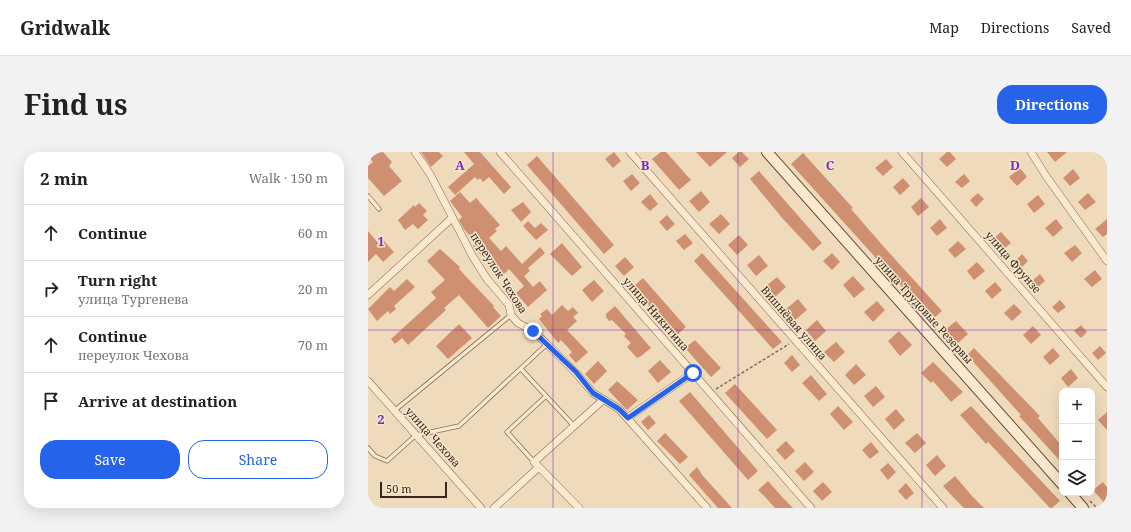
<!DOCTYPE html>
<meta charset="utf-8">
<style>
body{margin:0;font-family:"Noto Serif",serif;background:#f2f2f2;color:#222}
.controls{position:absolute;right:12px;bottom:12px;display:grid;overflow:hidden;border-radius:8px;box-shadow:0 4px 16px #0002}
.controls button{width:36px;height:36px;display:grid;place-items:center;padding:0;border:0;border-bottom:1px solid #e0e0e0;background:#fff;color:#222;font:20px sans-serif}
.scale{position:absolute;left:12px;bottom:10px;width:67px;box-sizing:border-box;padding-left:4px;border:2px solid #35251a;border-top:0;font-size:11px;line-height:14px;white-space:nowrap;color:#35251a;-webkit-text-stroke:3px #f6e6cb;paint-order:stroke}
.stop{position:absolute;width:12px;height:12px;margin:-9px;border:3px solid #2563eb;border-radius:50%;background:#fff}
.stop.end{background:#2563eb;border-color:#fff;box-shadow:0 1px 4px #0008}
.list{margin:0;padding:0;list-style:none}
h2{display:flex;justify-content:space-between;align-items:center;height:52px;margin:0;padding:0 16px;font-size:17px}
h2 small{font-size:13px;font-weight:400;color:#767676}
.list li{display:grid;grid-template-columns:26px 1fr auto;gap:12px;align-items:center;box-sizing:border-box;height:56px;padding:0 16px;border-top:1px solid #e0e0e0}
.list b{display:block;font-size:15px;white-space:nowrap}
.list p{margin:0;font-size:13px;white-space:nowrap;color:#767676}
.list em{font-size:13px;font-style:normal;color:#767676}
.actions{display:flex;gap:8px;padding:12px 16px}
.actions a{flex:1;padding:9px 0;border:1px solid #2563eb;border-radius:16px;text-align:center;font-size:14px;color:#2563eb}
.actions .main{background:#2563eb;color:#fff}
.icon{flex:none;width:22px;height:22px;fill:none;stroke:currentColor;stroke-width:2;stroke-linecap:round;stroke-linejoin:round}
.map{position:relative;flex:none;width:739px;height:356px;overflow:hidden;border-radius:16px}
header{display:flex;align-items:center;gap:24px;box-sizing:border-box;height:56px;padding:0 20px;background:#fff;border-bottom:1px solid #e0e0e0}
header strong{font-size:19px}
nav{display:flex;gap:22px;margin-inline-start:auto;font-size:14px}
.intro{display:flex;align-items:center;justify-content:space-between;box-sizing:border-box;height:96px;padding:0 24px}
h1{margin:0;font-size:28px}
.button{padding:10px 18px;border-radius:16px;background:#2563eb;color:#fff;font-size:14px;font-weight:700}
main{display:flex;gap:24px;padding:0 24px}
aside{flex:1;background:#fff;border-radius:16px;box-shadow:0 4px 16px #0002}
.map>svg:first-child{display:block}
</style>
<header>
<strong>Gridwalk</strong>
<nav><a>Map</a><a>Directions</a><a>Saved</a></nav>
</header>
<div class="intro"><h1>Find us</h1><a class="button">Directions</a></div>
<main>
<aside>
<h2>2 min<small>Walk · 150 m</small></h2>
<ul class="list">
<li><svg class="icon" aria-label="ahead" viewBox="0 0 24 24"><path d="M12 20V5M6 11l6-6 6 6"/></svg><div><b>Continue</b></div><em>60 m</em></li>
<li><svg class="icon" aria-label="right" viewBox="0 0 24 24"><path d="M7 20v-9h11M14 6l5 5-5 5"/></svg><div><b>Turn right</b><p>улица Тургенева</p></div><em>20 m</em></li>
<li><svg class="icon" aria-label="ahead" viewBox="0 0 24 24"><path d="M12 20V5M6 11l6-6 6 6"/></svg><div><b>Continue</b><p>переулок Чехова</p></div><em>70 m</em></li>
<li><svg class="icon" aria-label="arrive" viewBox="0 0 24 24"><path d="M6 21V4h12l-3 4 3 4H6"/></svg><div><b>Arrive at destination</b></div></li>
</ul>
<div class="actions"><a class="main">Save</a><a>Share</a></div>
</aside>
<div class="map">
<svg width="739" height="356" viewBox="0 0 739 356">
<rect width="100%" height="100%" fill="#efdbbc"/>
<!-- building -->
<path fill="#ce9070" d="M0,0H15L24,10L21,14L34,29L16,44L0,26V14L5,10L0,4Z
M53,0H71L75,4L63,15Z
M96,0H112L143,35L136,42L121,25L115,30L112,26L110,28L107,25L87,43L80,35L106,12Z
M246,0L253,9L245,16L237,7Z
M293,0H298L323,28L311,38L284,7Z
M328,0H359L342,15Z
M371,0H374L381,7L372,15L364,6Z
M579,0H582L588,7L579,15L571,7Z
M679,0H699L687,10Z
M435,1L485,56L483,57L516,95L574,159L565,167L546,146L545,147L423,12Z
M169,4L246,93L236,102L159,13Z
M518,7L525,15L515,24L507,16Z
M652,16L659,25L649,34L641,25Z
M705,17L712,26L702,34L695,26Z
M391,19L454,91L445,99L415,67L382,27Z
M264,22L272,31L263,39L255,29Z
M596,22L602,29L594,36L587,30Z
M535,26L542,34L532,43L525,35Z
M333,39L342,50L331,60L321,49Z
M92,40L102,51L108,46L132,73L127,77L129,79L121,86L133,99L138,94L154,112L172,95L177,101L160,116L162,119L156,124L165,135L172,129L179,138L160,155L148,141L156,134L141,117L132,126L105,94L108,91L96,77L91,68L94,65L82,49Z
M610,41L616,47L608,55L602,48Z
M720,41L728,50L717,58L710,50Z
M282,42L290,52L282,59L273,50Z
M670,43L677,52L666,61L659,52Z
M553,46L561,55L550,64L543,55Z
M155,50L163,60L153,70L143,58Z
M51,51L59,59L55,63L60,68L50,77L45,72L37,78L30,68L46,53L47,55Z
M353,62L362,72L351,82L341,72Z
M299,63L307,72L299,79L291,70Z
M572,67L579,76L569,84L562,76Z
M688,67L695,76L685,85L677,76Z
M739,67V82L735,85L727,77Z
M160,69L167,76L173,71L180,78L168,88L155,74Z
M0,79L11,92L15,88L26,100L15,110L8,102L0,110Z
M633,80L643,91L636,97L626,86Z
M317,82L325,91L316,98L308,89Z
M371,83L380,93L369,103L360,93Z
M590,89L598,97L587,106L580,98Z
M194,91L214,115L204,124L182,102Z
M707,93L714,101L704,110L696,101Z
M72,97L92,115L91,117L126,154L125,155L133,164L120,176L91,143L76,156L78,158L40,193L34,186L27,192L23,187L68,146L63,140L77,128L59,109Z
M334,101L414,190L405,197L326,109Z
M464,101L472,110L464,118L455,109Z
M654,102L660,109L653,116L647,109Z
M391,103L400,114L388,124L379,113Z
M257,105L266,115L256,124L247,114Z
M609,110L617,119L606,128L599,119Z
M727,118L734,127L724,135L716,127Z
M672,122L677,129L670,135L664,129Z
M485,124L497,137L486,146L475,133Z
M409,125L418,135L407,145L397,135Z
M275,126L318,175L308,184L265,135Z
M39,127L47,135L26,154L28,157L22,162L20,159L9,169L0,157L22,135L26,139Z
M226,128L236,139L224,150L214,138Z
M627,130L634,138L624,147L617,139Z
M430,147L439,158L427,168L418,157Z
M692,148L698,155L690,161L684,155Z
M509,149L517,158L505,170L496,160Z
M646,152L654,160L644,169L636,161Z
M194,153L200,159L205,155L210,161L205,165L209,169L199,178L220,200L208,211L201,203L204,200L193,188L190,191L171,167L174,164L172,162L179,157L184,163Z
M247,154L283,196L273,204L269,206L259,195L263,191L256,184L258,182L244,168L241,169L238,165V162Z
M449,168L458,179L447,189L438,178Z
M588,169L600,182L589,192L577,178Z
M91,172L104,186L80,207L68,194Z
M713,173L719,180L713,186L706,179Z
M665,174L673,183L663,192L655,183Z
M531,179L544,193L532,204L520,189Z
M327,188L353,216L343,225L317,196Z
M468,190L477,200L466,210L456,200Z
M732,194L738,201L730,208L724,201Z
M606,196L672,264L670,266L694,294V311L651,264L653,263L599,203Z
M685,196L692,204L682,213L675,205Z
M424,203L432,213L424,220L416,211Z
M292,208L303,220L290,231L280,219Z
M230,209L239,219L226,232L217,222Z
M565,210L595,240L583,250L565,229L563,231L553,221Z
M488,212L498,223L486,233L477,223Z
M703,217L710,226L700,235L693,226Z
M443,223L459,242L451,249L434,231Z
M249,229L270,248L259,258L240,238Z
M367,232L409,278L399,287L357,241Z
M508,234L517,245L505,255L496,244Z
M322,240L390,319L380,328L311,249Z
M470,254L485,270L476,278L462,262Z
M603,254L692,349L684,356H682L620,290L618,292L592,263Z
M528,257L537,268L526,278L517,267Z
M739,260V278L730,268Z
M281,263L288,271L280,278L273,270Z
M297,281L320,305L312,312L289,289Z
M549,281L558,291L547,301L537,291Z
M418,289L427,299L417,308L408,298Z
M503,290L511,300L502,307L494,298Z
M569,303L578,314L567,324L558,313Z
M437,310L446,320L436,329L427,319Z
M520,311L528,320L520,328L512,318Z
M329,315L335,324L364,356H350L335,339L321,323Z
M587,324L604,344L616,356H596L585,345L575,334Z
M400,329L416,347L425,356H407L398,346L390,338Z
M455,330L464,340L454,349L445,339Z
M735,330L739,335V354L725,338Z
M538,331L546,341L538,348L530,339Z"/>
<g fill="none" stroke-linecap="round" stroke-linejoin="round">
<!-- service casing -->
<g stroke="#866b55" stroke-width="5">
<path id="service" d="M0,44L11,57
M153,217L206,274
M26,259L143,163
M49,283L91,274L179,192
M0,296L7,304L19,309L48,283
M166,310L139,280L178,244"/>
</g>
<!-- minor casing -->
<g stroke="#866b55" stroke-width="8">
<path id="minor" d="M47,0L62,22L105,105L119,127L141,153L143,163L150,171L165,179L179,192L208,221L225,241L251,257L339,356
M132,0L443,356
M262,0L575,356
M534,0L739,235
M663,0L678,24L739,109
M0,143L84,66
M0,229L113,356
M259,266L325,221
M171,315L211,356
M126,356L171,315L166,310L235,248"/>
</g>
<!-- secondary casing -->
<g stroke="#684c38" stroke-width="12">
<path id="secondary" d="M399,0L694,332
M702,341L715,356"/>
</g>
<!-- path -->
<path stroke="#866b55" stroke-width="1.5" stroke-dasharray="3 2" stroke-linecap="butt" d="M348,237L421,192
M722,349L729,356"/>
<!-- service -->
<use href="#service" stroke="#fae9cf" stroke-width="3.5"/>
<!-- minor -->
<use href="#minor" stroke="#fae9cf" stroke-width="7"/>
<!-- secondary -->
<use href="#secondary" stroke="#fae9cf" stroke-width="10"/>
</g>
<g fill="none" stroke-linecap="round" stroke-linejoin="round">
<!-- route -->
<path stroke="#2563eb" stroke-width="5" d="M165,179L208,220L225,241L251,257L260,266L325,221"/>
</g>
<!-- grid -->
<path fill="none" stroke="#7b2cbf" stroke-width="1" stroke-opacity="0.55" d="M185,0V356M370,0V356M554,0V356M0,178H739"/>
<g text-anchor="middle" stroke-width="3" stroke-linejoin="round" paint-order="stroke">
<!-- street labels -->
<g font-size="11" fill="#35251a" stroke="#f6e6cb">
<text transform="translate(645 110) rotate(49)" y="4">улица Фрунзе</text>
<text transform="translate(131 121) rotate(57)" y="4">переулок Чехова</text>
<text transform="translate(556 158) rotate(48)" y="4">улица Трудовые Резервы</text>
<text transform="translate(288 162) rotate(49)" y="4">улица Никитина</text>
<text transform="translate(426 171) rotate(49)" y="4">Вишнёвая улица</text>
<text transform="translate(65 285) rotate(48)" y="4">улица Чехова</text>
</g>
</g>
<g font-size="13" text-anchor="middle" font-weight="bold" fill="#7b2cbf" stroke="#f6e6cb" stroke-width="3" stroke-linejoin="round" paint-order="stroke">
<text x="92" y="18">A</text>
<text x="277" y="18">B</text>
<text x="462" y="18">C</text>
<text x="647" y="18">D</text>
<text x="13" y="94">1</text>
<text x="13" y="272">2</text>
</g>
</svg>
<div class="controls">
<button>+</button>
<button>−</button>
<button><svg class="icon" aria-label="layers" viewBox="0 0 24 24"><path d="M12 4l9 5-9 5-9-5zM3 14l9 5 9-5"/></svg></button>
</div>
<div class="scale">50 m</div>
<div class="stop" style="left:325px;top:221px"></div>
<div class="stop end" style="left:165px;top:179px"></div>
</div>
</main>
